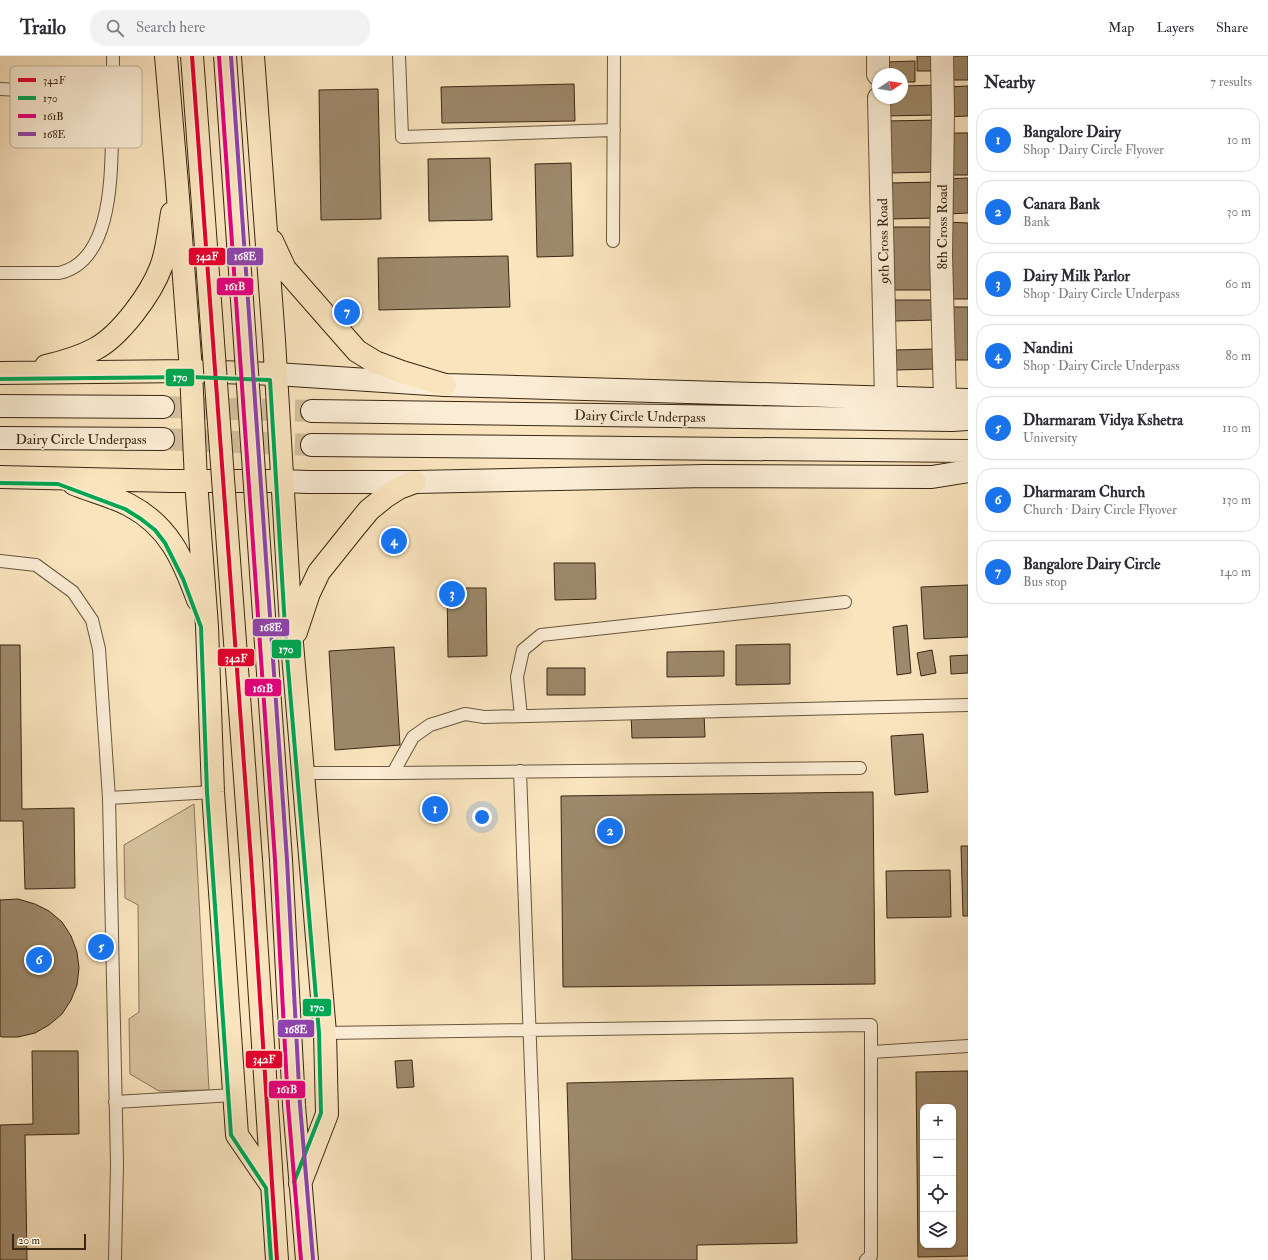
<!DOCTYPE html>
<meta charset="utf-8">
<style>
body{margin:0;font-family:"IM FELL Double Pica",serif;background:#f2f2f3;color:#2b2b33}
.controls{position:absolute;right:12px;bottom:12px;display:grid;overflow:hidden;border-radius:8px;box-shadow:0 1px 3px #0004}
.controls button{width:36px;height:36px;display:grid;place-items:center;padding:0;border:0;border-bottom:1px solid #e1e1e2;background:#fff;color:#2b2b33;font:20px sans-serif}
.compass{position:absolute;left:872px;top:12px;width:36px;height:36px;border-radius:50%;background:#fff;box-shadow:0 1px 3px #0004;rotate:78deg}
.scale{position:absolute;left:12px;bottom:10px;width:74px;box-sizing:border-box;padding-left:4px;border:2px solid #392712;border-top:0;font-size:11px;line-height:14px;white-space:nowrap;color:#392712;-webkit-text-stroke:3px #fbedd5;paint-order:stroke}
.you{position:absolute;left:482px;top:761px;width:14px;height:14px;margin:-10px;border:3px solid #fff;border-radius:50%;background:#1a73e8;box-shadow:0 0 0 6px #1a73e833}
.badge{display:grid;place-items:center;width:26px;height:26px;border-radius:50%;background:#1a73e8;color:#fff;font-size:13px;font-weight:700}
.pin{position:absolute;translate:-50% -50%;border:2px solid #fff;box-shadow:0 1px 4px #0006}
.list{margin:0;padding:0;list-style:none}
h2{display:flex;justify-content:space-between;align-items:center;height:52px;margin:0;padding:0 16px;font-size:17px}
h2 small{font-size:13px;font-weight:400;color:#7c7c81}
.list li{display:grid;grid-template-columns:26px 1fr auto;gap:12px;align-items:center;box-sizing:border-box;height:64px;margin:0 8px 8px;padding:0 8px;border:1px solid #e1e1e2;border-radius:16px}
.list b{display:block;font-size:15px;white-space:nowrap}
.list p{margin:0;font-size:13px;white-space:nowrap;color:#7c7c81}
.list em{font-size:13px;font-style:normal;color:#7c7c81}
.icon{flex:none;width:22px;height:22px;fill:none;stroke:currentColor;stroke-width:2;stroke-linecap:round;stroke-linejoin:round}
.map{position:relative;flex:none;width:968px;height:1204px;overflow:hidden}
header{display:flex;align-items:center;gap:24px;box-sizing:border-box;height:56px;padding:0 20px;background:#fff;border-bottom:1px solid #e1e1e2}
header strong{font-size:19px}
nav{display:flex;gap:22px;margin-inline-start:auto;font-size:14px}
.search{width:280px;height:36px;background:#f2f2f3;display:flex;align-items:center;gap:10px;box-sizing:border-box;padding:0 14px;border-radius:16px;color:#7c7c81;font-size:15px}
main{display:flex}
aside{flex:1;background:#fff}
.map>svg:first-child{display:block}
</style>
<header>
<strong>Trailo</strong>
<div class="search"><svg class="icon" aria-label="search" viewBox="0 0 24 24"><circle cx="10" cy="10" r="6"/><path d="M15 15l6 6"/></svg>Search here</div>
<nav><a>Map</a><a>Layers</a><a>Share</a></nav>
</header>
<main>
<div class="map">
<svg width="968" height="1204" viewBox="0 0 968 1204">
<rect width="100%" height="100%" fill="#f9e4be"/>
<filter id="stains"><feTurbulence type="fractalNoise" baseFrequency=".005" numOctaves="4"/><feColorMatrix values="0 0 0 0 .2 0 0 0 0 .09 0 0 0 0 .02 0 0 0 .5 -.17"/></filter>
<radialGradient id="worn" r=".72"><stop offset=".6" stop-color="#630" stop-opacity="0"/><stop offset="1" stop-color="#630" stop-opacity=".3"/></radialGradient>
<!-- green -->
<path fill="#d8c4a1" stroke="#88765a" d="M194,748L209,1034L159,1035L130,1018L129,963L139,956L138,849L125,842L124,789Z"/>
<!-- building -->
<path fill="#9d896b" stroke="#392712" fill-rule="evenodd" d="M917,0H938V15H917Z
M953,0H968V24H953Z
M915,5V26H902V18H886V6Z
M574,28L575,65L442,67L441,31Z
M937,29V59L884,60V42H902V30Z
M968,30V60L946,61L945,31Z
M378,33L381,163L321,164L319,34Z
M938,64L939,116L888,117L887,65Z
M948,77H968V119H949Z
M490,102L492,164L429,165L428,103Z
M571,107L573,200L537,201L535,108Z
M968,122V157L946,158L945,123Z
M938,126V162L890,163L889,127Z
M947,166L968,167V243H947Z
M890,171H934V234H889Z
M508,200L510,251L379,254L378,202Z
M895,244H935V264L895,265Z
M948,251H968V304H949Z
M934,293L935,313L896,314V294Z
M554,507H595L596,543L555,544Z
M968,529V581L924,583L921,531Z
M447,532H486L487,600L448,601Z
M907,569L911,617L897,619L893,571Z
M790,588V628L736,629V589Z
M0,589H20L22,753L74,752L75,832L25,833L23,765H0Z
M394,591L400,689L335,694L329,595Z
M932,594L936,617L921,620L917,597Z
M724,595V620L667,621V596Z
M968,599V617L951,618L950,600Z
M547,612H585V639H547Z
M704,657L705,681L632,682L631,658Z
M923,678L928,736L895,739L891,680Z
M873,736L875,928L563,931L561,740Z
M961,790H968V860H963Z
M950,814L951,861L887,862L886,815Z
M18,843L35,848L49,855L62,866L71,880L77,896L79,912L77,929L71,944L62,958L49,969L35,977L18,981H2L0,980V844Z
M32,995H78L79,1078L25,1079L27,1204H0V1069L33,1068Z
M412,1004L414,1031L397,1032L395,1005Z
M968,1015V1200L918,1201L916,1016ZM923,1051H953V1189H923Z
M793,1022L797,1187L697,1189V1204H572L567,1027Z"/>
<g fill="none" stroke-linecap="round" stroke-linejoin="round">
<!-- secondary-tunnel -->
<path stroke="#d3be9c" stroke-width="22" stroke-dasharray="22 11" stroke-linecap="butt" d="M163,351L312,355
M163,383L312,389"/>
<!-- service casing -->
<g stroke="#69563d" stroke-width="14">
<path id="service" d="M399,0L402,81L614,74
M0,33L114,39
M613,185L614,0
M0,217H59C111,206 111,123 112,82C113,55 113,28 113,0
M0,505L36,509L73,536L92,564L99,593L109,742L117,1107L115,1204
M521,660L517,621L523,594L541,579L845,546
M520,715L538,1204
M303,717H393L860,712
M393,717L413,681L430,669L465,658L484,661L968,649
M109,742L213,736
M325,977L871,969V1200L866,1204
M872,996L968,990
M115,1046L234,1039"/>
</g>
<!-- minor casing -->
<g stroke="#69563d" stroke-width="24">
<path id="minor" d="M878,0V18
M942,0L943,56L941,200L945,343
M879,42L886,343"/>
</g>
<!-- secondary casing -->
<g stroke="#392712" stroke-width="24">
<path id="secondary" d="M276,318L445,329L968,344
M0,350L163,351
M312,355L952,364L968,363
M0,382L163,383
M312,389L968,395
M282,425L308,426H415L706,420L932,421L968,415"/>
</g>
<!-- primary casing -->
<g stroke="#392712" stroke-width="24">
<path id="primary" d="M166,0L177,128L191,315L196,425L207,570L213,736L237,1079L272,1130
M253,0L274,284L292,587L325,977L327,1058L300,1128
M272,185L285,213L357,295L375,306L402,316L445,329
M46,310C63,306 80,301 95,293C120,280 151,238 161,211C167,196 169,174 172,157
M0,317L191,315L276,318
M0,421L171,425H282
M74,428C91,435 112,440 129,449C169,470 183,503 198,544
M296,576L309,537L319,516L355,471L369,454L385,441L399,432L415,426
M251,804L277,1204
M281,804L294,1049L307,1204"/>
</g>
<!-- service -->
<use href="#service" stroke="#fbedd5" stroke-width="12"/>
<!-- minor -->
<use href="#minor" stroke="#fbedd5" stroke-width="22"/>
<!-- secondary -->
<use href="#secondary" stroke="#fbedd5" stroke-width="22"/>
<!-- primary -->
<use href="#primary" stroke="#f9e4be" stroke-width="22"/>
<!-- primary-bridge casing -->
<g stroke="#392712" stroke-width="24" stroke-linecap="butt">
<path id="primary-bridge" d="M192,0L251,804
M225,0L281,804"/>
</g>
<!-- primary-bridge -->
<use href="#primary-bridge" stroke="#f9e4be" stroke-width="22"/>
<!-- bus-1 casing -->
<g stroke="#fbedd5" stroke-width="7">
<path id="bus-1" d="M192,0L251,804L277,1204"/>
</g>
<!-- bus-2 casing -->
<g stroke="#fbedd5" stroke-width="7">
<path id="bus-2" d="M0,323L191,321L270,324L286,588L319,977L321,1057L294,1126
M0,427L58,428L125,453L141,463L155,474L165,487L183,523L201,571L207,736L231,1079L266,1132L271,1204"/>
</g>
<!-- bus-3 casing -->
<g stroke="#fbedd5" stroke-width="7">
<path id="bus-3" d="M219,0L275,804L288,1049L301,1204"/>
</g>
<!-- bus-4 casing -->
<g stroke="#fbedd5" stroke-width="7">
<path id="bus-4" d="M231,0L287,804L300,1049L313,1203"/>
</g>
<!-- bus-1 -->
<use href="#bus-1" stroke="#e4002b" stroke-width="4"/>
<!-- bus-2 -->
<use href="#bus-2" stroke="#00a651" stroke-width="4"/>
<!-- bus-3 -->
<use href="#bus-3" stroke="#e5007d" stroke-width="4"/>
<!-- bus-4 -->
<use href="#bus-4" stroke="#8e44ad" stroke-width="4"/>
</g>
<g text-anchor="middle" stroke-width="3.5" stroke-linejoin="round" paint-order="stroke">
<!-- street labels -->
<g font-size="14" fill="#392712" stroke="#fbedd5">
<text transform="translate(942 171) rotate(-90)" y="5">8th Cross Road</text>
<text transform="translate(883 185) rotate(-91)" y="5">9th Cross Road</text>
<text transform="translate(640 360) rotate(1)" y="5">Dairy Circle Underpass</text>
<text x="81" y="388">Dairy Circle Underpass</text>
</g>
</g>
<!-- legend -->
<rect x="10" y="10" width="132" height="82" rx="6" fill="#fbedd5" stroke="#c1b29a" stroke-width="1"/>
<rect x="18" y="22" width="18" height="4" fill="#e4002b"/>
<rect x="18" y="40" width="18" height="4" fill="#00a651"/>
<rect x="18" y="58" width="18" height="4" fill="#e5007d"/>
<rect x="18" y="76" width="18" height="4" fill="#8e44ad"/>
<g font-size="11" fill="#392712">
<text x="43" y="28">342F</text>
<text x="43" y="46">170</text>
<text x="43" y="64">161B</text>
<text x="43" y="82">168E</text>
</g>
<g stroke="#fbedd5" stroke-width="1.5">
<rect x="226" y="191" width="38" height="19" rx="4" fill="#8e44ad"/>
<rect x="188" y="191" width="38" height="19" rx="4" fill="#e4002b"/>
<rect x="216" y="221" width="38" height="19" rx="4" fill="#e5007d"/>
<rect x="165" y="312" width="30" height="19" rx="4" fill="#00a651"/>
<rect x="252" y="562" width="38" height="19" rx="4" fill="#8e44ad"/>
<rect x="271" y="583" width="31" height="20" rx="4" fill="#00a651"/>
<rect x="217" y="592" width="38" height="19" rx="4" fill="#e4002b"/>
<rect x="244" y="622" width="38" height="19" rx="4" fill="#e5007d"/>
<rect x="302" y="942" width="30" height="19" rx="4" fill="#00a651"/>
<rect x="277" y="963" width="38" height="19" rx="4" fill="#8e44ad"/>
<rect x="245" y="994" width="38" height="19" rx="4" fill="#e4002b"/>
<rect x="268" y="1024" width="38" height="19" rx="4" fill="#e5007d"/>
</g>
<g font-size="11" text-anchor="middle" font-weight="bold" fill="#fff">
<text x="245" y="204">168E</text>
<text x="207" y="204">342F</text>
<text x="235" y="234">161B</text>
<text x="180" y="325">170</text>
<text x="271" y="575">168E</text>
<text x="286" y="597">170</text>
<text x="236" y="606">342F</text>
<text x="263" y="636">161B</text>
<text x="317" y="955">170</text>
<text x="296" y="977">168E</text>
<text x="264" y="1007">342F</text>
<text x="287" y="1037">161B</text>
</g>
<rect width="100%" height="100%" filter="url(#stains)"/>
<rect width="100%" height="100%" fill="url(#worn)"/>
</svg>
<div class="controls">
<button>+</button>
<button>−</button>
<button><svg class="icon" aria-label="locate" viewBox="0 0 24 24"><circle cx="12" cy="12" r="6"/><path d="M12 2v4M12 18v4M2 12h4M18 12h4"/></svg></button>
<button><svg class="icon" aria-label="layers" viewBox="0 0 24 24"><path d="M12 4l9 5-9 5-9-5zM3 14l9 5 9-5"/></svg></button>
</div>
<svg class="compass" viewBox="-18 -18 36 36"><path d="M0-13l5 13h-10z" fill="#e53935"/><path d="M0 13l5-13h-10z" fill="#7c7c81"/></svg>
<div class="scale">20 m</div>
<div class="you"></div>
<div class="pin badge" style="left:435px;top:753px">1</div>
<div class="pin badge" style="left:610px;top:775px">2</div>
<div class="pin badge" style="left:452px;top:538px">3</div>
<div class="pin badge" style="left:394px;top:485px">4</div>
<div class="pin badge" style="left:101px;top:891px">5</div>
<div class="pin badge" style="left:39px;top:904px">6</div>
<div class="pin badge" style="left:347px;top:256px">7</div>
</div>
<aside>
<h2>Nearby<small>7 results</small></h2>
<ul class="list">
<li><span class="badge">1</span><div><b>Bangalore Dairy</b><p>Shop · Dairy Circle Flyover</p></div><em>10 m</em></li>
<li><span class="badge">2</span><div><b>Canara Bank</b><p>Bank</p></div><em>30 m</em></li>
<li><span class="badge">3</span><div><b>Dairy Milk Parlor</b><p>Shop · Dairy Circle Underpass</p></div><em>60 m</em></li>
<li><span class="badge">4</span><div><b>Nandini</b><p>Shop · Dairy Circle Underpass</p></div><em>80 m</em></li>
<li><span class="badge">5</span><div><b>Dharmaram Vidya Kshetra</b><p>University</p></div><em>110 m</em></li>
<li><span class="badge">6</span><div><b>Dharmaram Church</b><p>Church · Dairy Circle Flyover</p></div><em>130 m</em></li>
<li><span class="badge">7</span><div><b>Bangalore Dairy Circle</b><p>Bus stop</p></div><em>140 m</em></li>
</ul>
</aside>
</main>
